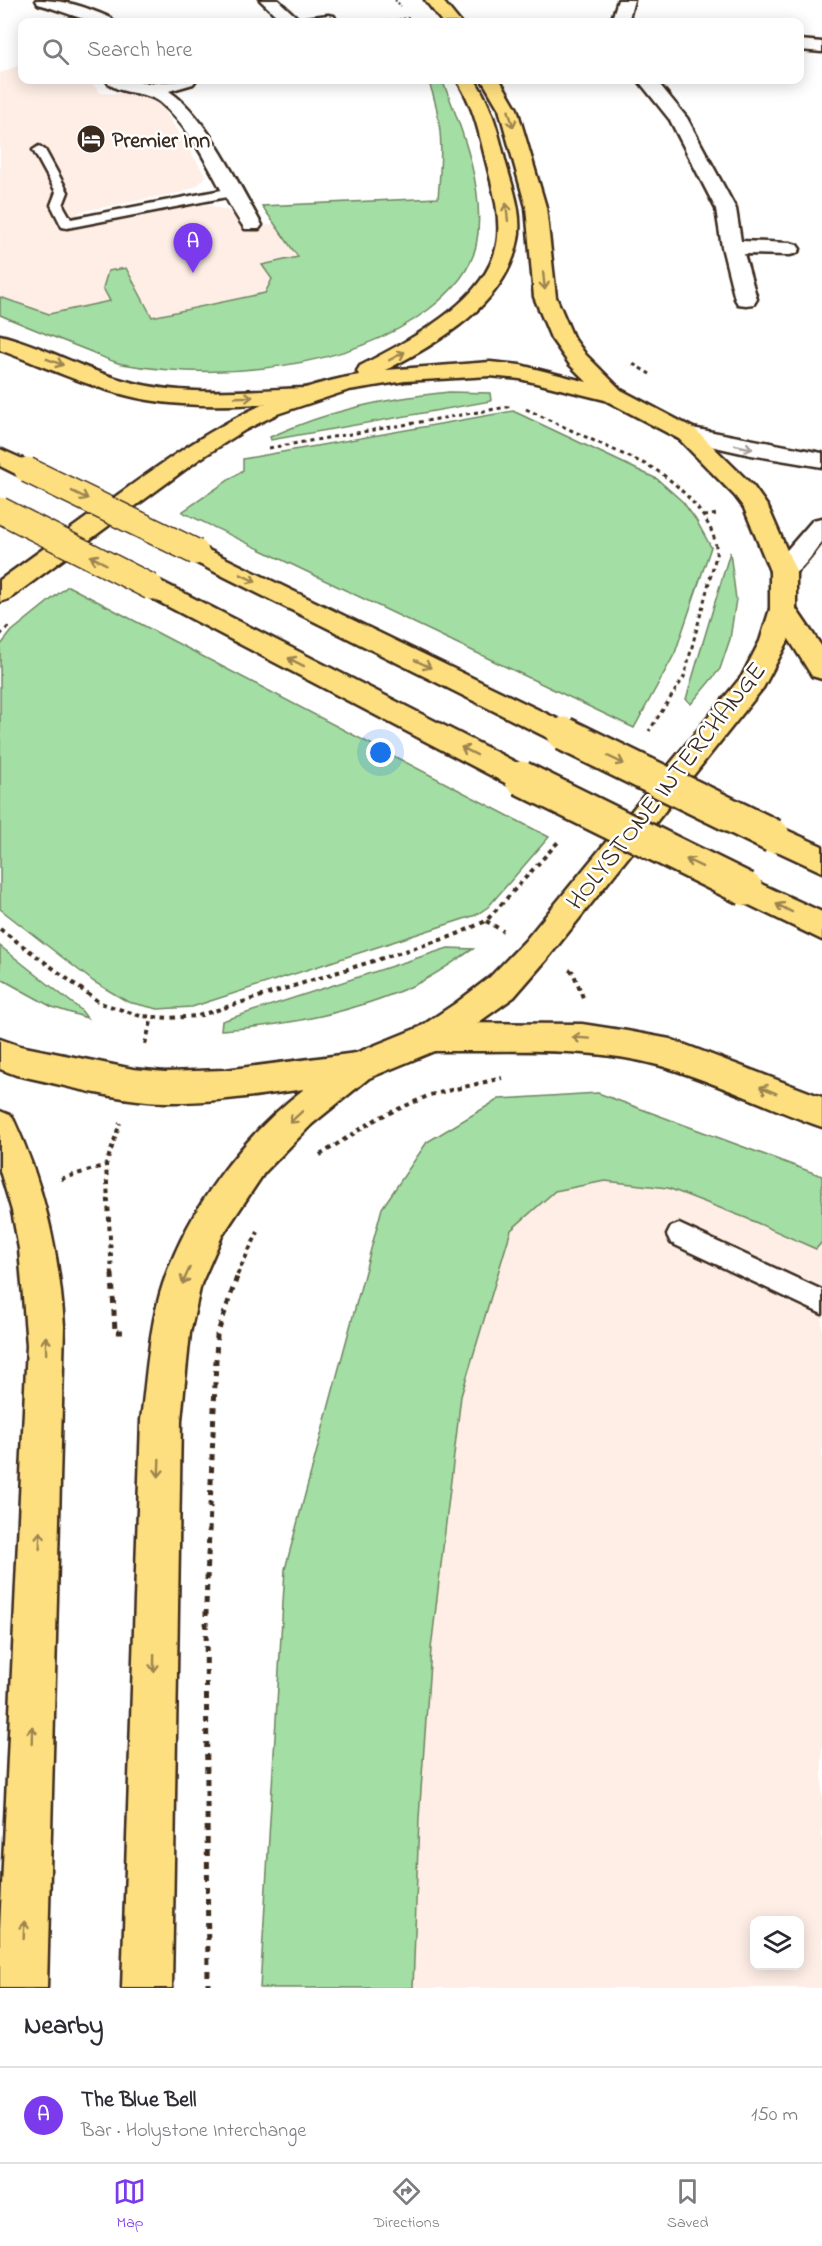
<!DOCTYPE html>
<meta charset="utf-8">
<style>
body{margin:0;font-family:"Indie Flower",sans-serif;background:#f2f2f3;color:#2b2b33}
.controls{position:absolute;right:18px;bottom:18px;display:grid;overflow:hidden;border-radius:12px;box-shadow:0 3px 15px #0003}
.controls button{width:54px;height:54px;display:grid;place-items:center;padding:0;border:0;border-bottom:2px solid #e1e1e2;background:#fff;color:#2b2b33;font:30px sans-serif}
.you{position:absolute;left:381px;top:753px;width:21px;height:21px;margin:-15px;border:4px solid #fff;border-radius:50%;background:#1a73e8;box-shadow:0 0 0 9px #1a73e833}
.badge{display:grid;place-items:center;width:39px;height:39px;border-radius:50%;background:#7c3aed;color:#fff;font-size:20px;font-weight:700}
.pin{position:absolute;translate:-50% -50px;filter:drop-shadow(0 2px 3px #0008)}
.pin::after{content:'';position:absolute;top:32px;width:21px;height:18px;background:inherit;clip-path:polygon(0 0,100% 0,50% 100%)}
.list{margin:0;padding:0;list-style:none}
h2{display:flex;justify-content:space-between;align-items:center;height:78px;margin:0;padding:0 24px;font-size:26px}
h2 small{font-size:20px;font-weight:400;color:#7c7c81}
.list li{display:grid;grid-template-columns:39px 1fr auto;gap:18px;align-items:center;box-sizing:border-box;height:96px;padding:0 24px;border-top:2px solid #e1e1e2}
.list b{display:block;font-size:22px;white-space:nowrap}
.list p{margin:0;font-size:20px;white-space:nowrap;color:#7c7c81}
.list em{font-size:20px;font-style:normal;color:#7c7c81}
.icon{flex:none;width:33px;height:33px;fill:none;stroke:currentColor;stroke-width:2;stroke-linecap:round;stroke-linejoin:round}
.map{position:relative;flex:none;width:822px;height:1988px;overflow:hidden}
.search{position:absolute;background:#fff;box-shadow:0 3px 15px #0003;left:18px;right:18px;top:18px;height:66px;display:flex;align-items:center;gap:15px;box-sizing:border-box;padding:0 21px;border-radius:12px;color:#7c7c81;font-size:22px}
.sheet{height:174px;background:#fff}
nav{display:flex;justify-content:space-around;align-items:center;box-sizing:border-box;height:84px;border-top:2px solid #e1e1e2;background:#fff;font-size:16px;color:#7c7c81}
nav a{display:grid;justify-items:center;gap:3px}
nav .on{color:#7c3aed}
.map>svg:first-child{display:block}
</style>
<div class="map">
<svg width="822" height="1988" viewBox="0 0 822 1988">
<rect width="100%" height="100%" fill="#fff"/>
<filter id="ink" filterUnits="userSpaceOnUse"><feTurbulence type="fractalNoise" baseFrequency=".0167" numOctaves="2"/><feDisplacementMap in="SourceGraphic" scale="12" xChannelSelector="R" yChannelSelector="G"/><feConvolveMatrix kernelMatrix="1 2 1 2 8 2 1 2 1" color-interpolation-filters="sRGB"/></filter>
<g filter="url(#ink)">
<!-- built -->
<path fill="#feeee6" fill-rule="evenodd" d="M22,64V80H88L101,93L136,94L159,102L206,176L198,185L183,192L78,212L85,227L194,205H210L232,212L244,230L274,224L262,206L408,200L299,337L49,314L0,297V73Z
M605,1181L668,1188L746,1218L816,1249L822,1242V1988H413L419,1818L431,1649L461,1395L511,1230L555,1191ZM754,1920H800V1966H754Z"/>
<!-- green -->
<path fill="#a3dea4" stroke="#6f8461" stroke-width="1.5" d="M428,80H442C462,127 487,194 476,246C470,273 449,294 428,310C347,370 219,381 122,364C109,361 97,354 84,349C56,338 28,327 0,315V297L49,314L110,301L103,288L108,271L126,268L152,317L265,293L272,279L262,265L298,257L262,206L438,198C442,155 444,120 428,80Z
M449,392L490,393L491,401L271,440L270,437C330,410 383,399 449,392Z
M513,411L657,479L683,502L696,520L711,547L675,653L634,728L182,512L243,470V459Z
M730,552L736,599L730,639L720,669L691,704L686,699Z
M68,586L520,822L549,837L488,907L476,915L192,1007L158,1009L128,1002L94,982L0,909V646L12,631Z
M0,946L81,1010L87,1018L52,1007L3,980L0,978Z
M448,948L473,949C453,962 432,978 410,987C350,1013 285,1026 221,1030L222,1021Z
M598,1093L822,1176V1242L816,1249L746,1218L668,1188L605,1181L555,1191L511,1230L461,1396L431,1649L419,1818L413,1988H260L285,1569L382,1208L427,1142L499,1099Z"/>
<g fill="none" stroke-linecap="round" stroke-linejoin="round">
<!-- lane casing -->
<g stroke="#3b2a1e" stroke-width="5">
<path id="lane" d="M39,146L45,150L68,192L63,205L71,219L232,188L238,192L232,196L67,228L62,227L51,205L56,192L33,150Z
M679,1224L822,1290V1314L671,1243L667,1235L671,1227Z"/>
</g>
<!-- street casing -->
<g stroke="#3b2a1e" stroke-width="5">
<path id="street" d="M36,0C66,0 83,6 111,18L114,22C89,25 62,10 38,4Z
M260,0H278L302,22H283Z
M618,0H634L628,22H611Z
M328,15L334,16L336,20L335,22H303L306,18Z
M800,40L822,42V52L800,50Z
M106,80H128L150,83L196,80L193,84L169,91C207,116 239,186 262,225L259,229H245C216,188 200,136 160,102C145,90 117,96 106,80Z
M638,80H656L687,118L736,209L741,241L790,243L797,245L800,249L797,253L790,255L744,254L757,299L754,304L746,305L738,304L735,299L722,247L716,209L670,120Z"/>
</g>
<!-- secondary casing -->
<g stroke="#3b2a1e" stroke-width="5">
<path id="secondary" d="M687,427L822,453V467L751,455L679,439L675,434L679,429Z
M822,518V542C809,558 796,583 774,577L770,571L774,565L813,520Z"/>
</g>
<!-- primary casing -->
<g stroke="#3b2a1e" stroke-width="5">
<path id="primary" d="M425,0H442L460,22H442Z
M457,80H475C493,108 498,132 506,164C513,188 523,215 518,240C506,305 439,342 386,370L490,362L520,365L587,382L570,365L551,338L534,297L526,207L499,109L482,80H500L517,109L546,207L556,297L573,337L586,355L621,390L695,429L753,486L768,507L796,571V609L788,641L763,688L547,959L514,997L444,1047L369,1078L312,1124L264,1173L222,1236L201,1284L190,1333L181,1420L172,1988H122L141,1420C147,1375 149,1327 163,1284C188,1209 242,1137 304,1089C259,1095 213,1103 166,1102C116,1101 65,1085 16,1075L0,1069V1039L20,1046L133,1069L165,1072L225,1070L356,1053L420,1027L456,1003L490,977L525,941L742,676L760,641L770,609V571L744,508L735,496L679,439L605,400L520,379L490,376L405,381L349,390L277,414L245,430L198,460L9,599L0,602V580C40,551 79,523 119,494C194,440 266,390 359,375L357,371L360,366C409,340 492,300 498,237C500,212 493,189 487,165C479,133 475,109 457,80Z
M0,1111L12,1116C44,1184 59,1251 64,1326L47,1988H0V1929L27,1345L19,1249L12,1211L0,1171Z"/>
</g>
<!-- highway casing -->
<g stroke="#3b2a1e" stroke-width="5">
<path id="highway" d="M0,335C45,346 85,371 130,382C187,397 247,390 305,388L313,390L317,395L313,400L305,402C253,404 200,409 148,400C97,391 49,368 0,350Z
M0,449L36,465L39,470L36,475L27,477L18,475L0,466Z
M196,544L574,727L578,734L574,741L564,744L554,741L187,558L183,552L187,546Z
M151,578L160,581L531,770L536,778L531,786L521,789L511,786L142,593L138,587L142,581Z
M783,600L792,603L822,647V679L812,676L770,609L774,603Z
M773,824L822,846V872L762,844L758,836L762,828Z
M746,877L822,912V940L735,898L730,889L735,880Z
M432,1023L582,1024L627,1031L670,1039L822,1097V1127C771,1109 720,1084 668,1068C593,1045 510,1052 432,1051L420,1047L415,1037L420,1027Z"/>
</g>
<!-- path-far3 -->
<path stroke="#3b2a1e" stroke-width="2" stroke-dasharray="2 2" stroke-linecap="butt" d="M395,0L401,6
M379,22L409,18"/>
<!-- path-far2 -->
<path stroke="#3b2a1e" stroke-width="3" stroke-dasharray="4 4" stroke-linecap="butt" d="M633,364L650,374
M526,409C555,423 584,436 614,450C628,457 646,463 659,472C682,487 720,526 716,556L684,677L649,731
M269,448L513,406
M704,516L718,514
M0,635L10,625"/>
<!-- path-far1 -->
<path stroke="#3b2a1e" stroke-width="4" stroke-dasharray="4.5 4.5" stroke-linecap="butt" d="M486,921L503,931
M0,929L100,1003L141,1016L169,1018L198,1016L453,936L486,921L559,841
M569,970L573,972L584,1000
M145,1044L152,1018
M320,1155L378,1118L430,1095L502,1078
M61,1179L106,1165
M112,1275L106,1165L120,1123
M237,1275L258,1232"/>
<!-- path -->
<path stroke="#3b2a1e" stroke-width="5" stroke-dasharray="6 6" stroke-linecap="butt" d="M112,1274L115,1332H127
M208,1988L206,1606L217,1335L238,1274"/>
<!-- lane -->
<use href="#lane" fill="#fff" fill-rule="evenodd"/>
<!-- street -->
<use href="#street" fill="#fff" fill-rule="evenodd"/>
<!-- secondary -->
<use href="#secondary" fill="#fff" fill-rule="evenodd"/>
<!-- primary -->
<use href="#primary" fill="#fedf80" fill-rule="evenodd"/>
<!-- highway -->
<use href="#highway" fill="#fedf80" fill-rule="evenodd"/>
<!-- highway-bridge-far1 casing -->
<g stroke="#3b2a1e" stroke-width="28" stroke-linecap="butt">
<path id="highway-bridge-far1" d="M27,470L196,552
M0,510L151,587"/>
</g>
<!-- highway-bridge casing -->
<g stroke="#3b2a1e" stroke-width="38" stroke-linecap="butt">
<path id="highway-bridge" d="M564,734L773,836
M521,778L746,889"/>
</g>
<!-- highway-bridge-far1 -->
<use href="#highway-bridge-far1" stroke="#fedf80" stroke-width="25"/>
<!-- highway-bridge -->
<use href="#highway-bridge" stroke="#fedf80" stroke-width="33"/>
</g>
<!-- one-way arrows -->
<defs><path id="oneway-shaft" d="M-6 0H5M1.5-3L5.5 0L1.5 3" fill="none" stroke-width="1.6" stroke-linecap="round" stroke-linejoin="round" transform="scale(1.5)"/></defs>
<g stroke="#9c844f">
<use href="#oneway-shaft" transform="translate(511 119) rotate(73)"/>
<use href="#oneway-shaft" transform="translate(507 212) rotate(-96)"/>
<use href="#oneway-shaft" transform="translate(544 281) rotate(84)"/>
<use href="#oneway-shaft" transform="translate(397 356) rotate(-28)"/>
<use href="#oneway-shaft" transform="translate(55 362) rotate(21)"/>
<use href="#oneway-shaft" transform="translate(244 397) rotate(-2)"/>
<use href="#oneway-shaft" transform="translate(80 495) rotate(26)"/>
<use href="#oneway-shaft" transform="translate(98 560) rotate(-153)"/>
<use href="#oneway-shaft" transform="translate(248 578) rotate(26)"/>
<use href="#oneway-shaft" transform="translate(296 662) rotate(-153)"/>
<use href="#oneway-shaft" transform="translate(423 664) rotate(26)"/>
<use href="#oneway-shaft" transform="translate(469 751) rotate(-153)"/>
<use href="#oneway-shaft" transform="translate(616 760) rotate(26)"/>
<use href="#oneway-shaft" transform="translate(694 863) rotate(-154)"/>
<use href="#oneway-shaft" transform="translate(784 908) rotate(-153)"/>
<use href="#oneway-shaft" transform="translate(581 1038) rotate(-176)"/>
<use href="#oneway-shaft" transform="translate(768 1090) rotate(-158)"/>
<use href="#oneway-shaft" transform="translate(296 1117) rotate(137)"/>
<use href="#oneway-shaft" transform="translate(186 1276) rotate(114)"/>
<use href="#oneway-shaft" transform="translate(46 1345) rotate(-91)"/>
<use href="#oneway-shaft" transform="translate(159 1468) rotate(92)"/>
<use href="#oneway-shaft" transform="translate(40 1540) rotate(-88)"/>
<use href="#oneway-shaft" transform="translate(154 1663) rotate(91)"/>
<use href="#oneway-shaft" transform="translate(32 1735) rotate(-88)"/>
<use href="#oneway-shaft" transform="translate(24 1930) rotate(-88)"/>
</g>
<use stroke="#a79f9a" href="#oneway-shaft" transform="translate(744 447) rotate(13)"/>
</g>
<!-- icons -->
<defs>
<g id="hotel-disc" transform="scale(1.5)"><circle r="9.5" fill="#3b2a1e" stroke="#fff"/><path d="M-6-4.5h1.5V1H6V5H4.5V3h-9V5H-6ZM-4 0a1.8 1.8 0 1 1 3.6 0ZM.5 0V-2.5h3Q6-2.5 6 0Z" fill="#fff"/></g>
</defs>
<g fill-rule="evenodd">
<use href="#hotel-disc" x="91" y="139"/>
</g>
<g text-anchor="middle" stroke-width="5" stroke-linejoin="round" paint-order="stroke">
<!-- far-poi labels -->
<g font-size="22" font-weight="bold" fill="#3b2a1e" stroke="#fff" text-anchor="start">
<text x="112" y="147">Premier Inn</text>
</g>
<!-- street labels -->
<g font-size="26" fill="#3b2a1e" stroke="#fff">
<text transform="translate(665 785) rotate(-52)" y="9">HOLYSTONE INTERCHANGE</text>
</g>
</g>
</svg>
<div class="controls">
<button><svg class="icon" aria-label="layers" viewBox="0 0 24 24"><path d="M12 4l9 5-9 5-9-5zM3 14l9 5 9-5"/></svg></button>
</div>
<div class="you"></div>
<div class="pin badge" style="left:193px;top:273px">A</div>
<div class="search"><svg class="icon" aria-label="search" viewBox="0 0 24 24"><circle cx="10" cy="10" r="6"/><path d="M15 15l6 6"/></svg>Search here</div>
</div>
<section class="sheet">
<h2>Nearby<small></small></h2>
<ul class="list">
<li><span class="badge">A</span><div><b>The Blue Bell</b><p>Bar · Holystone Interchange</p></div><em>150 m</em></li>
</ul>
</section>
<nav>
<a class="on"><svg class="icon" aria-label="map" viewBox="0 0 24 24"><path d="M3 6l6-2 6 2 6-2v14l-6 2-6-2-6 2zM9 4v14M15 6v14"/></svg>Map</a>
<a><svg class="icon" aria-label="directions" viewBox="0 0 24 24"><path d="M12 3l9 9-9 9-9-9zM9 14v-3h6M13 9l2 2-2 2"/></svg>Directions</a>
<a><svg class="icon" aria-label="saved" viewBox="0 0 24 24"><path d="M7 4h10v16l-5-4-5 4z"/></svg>Saved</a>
</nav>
